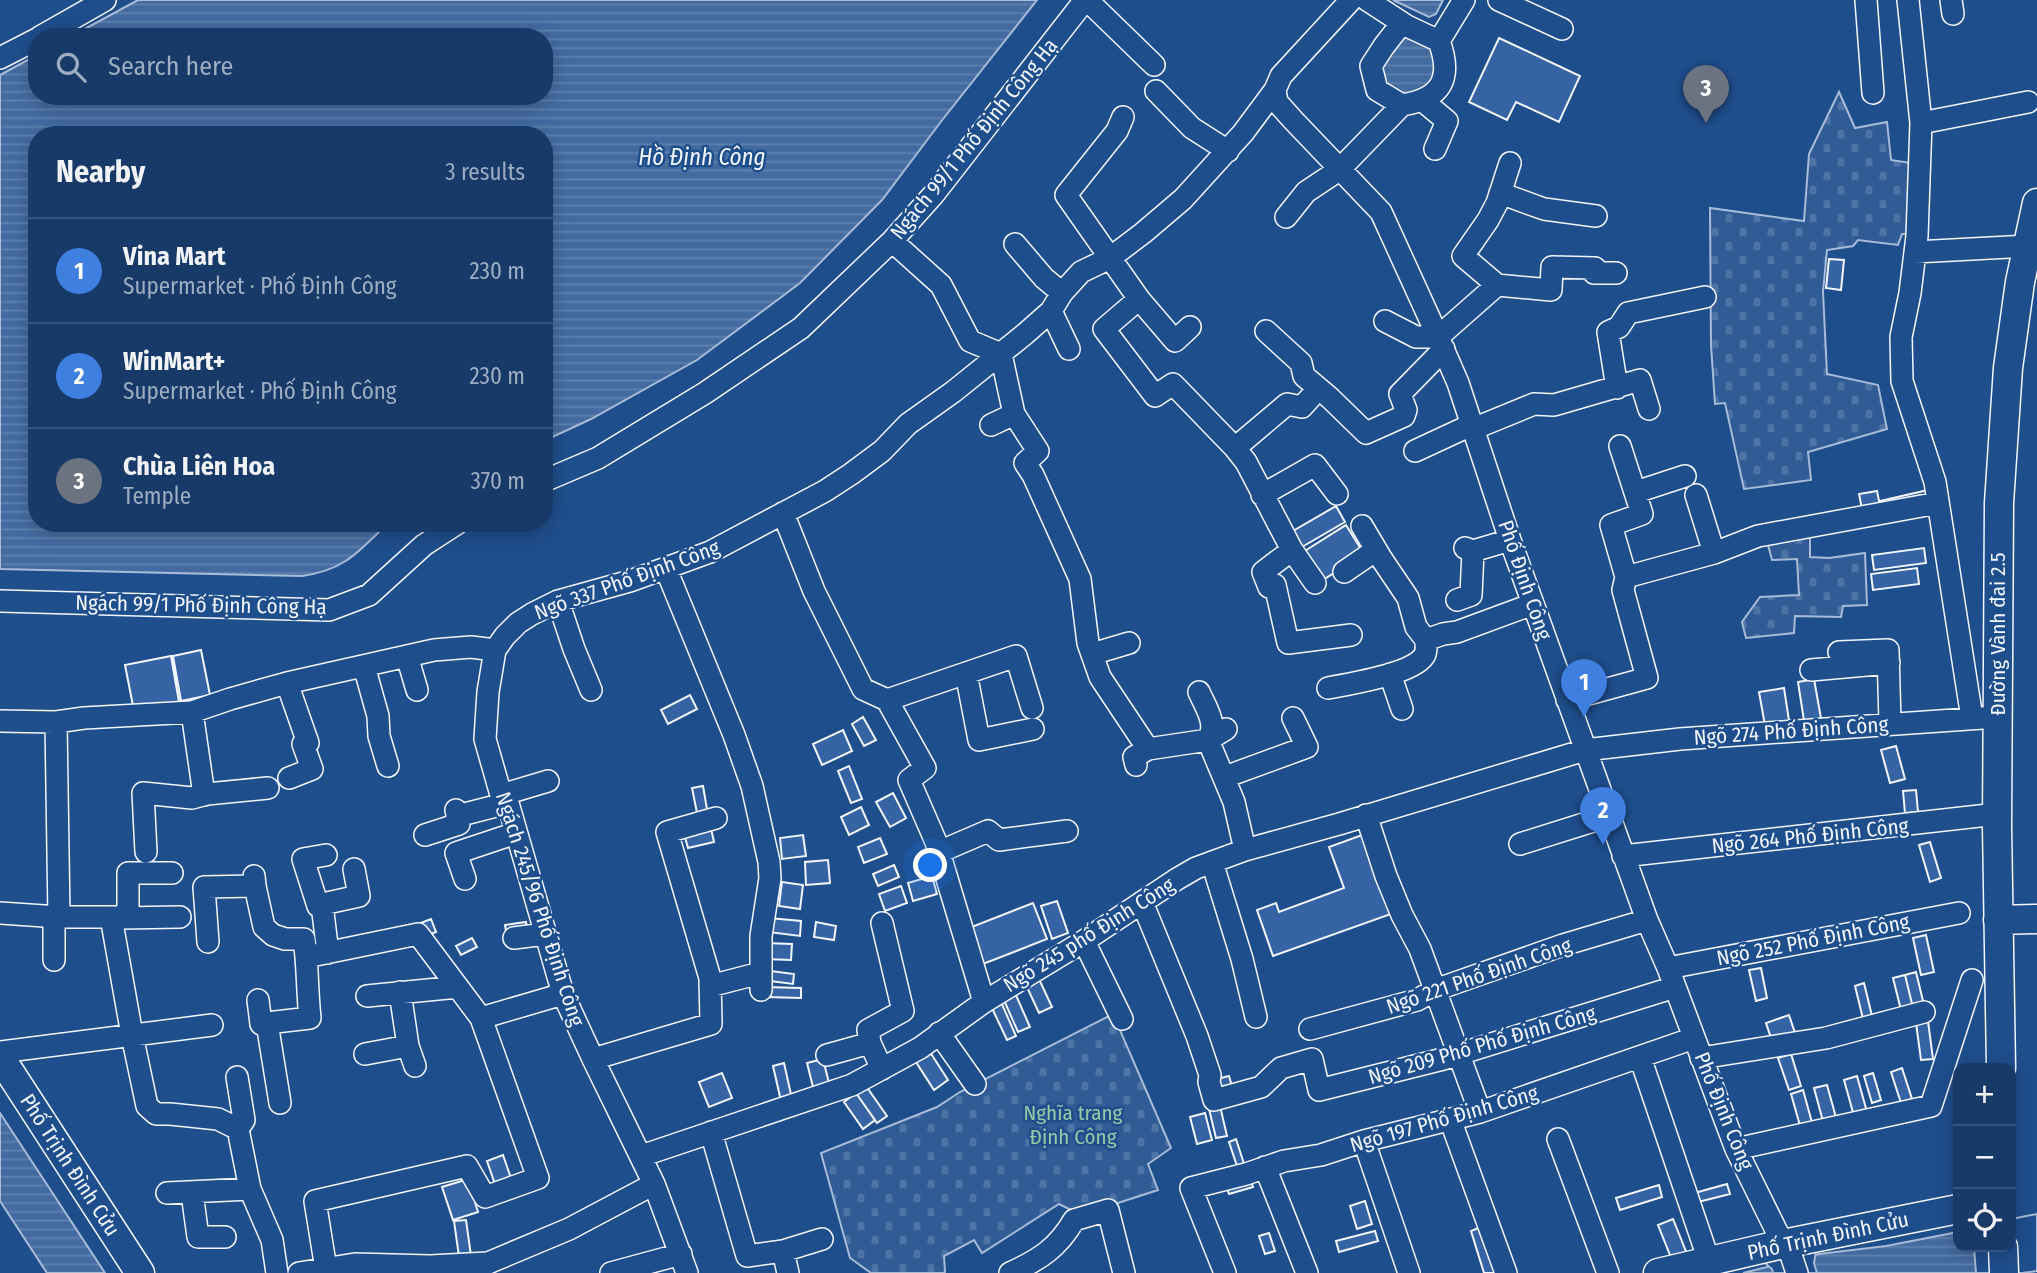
<!DOCTYPE html>
<meta charset="utf-8">
<style>
body{margin:0;font-family:"Fira Sans Condensed",sans-serif;background:#20416f;color:#f1f3f6}
.controls{position:absolute;right:21px;bottom:21px;display:grid;overflow:hidden;border-radius:14px;box-shadow:0 4px 18px #0003}
.controls button{width:63px;height:63px;display:grid;place-items:center;padding:0;border:0;border-bottom:2px solid #36547d;background:#173a69;color:#f1f3f6;font:35px sans-serif}
.you{position:absolute;left:931px;top:866px;width:24px;height:24px;margin:-18px;border:5px solid #fff;border-radius:50%;background:#1a73e8;box-shadow:0 0 0 10px #1a73e833}
.badge{display:grid;place-items:center;width:46px;height:46px;border-radius:50%;background:#8bbbb9;color:#fff;font-size:23px;font-weight:700}
.pin{position:absolute;translate:-50% -58px;filter:drop-shadow(0 2px 4px #0008)}
.pin::after{content:'';position:absolute;top:37px;width:24px;height:21px;background:inherit;clip-path:polygon(0 0,100% 0,50% 100%)}
.list{margin:0;padding:0;list-style:none}
h2{display:flex;justify-content:space-between;align-items:center;height:91px;margin:0;padding:0 28px;font-size:30px}
h2 small{font-size:23px;font-weight:400;color:#9eadc0}
.list li{display:grid;grid-template-columns:46px 1fr auto;gap:21px;align-items:center;box-sizing:border-box;height:105px;padding:0 28px;border-top:2px solid #36547d}
.list b{display:block;font-size:26px;white-space:nowrap}
.list p{margin:0;font-size:23px;white-space:nowrap;color:#9eadc0}
.list em{font-size:23px;font-style:normal;color:#9eadc0}
.icon{flex:none;width:38px;height:38px;fill:none;stroke:currentColor;stroke-width:2;stroke-linecap:round;stroke-linejoin:round}
.map{position:relative;flex:none;width:2037px;height:1273px;overflow:hidden}
.search{position:absolute;background:#173a69;box-shadow:0 4px 18px #0003;left:28px;top:28px;width:525px;height:77px;display:flex;align-items:center;gap:18px;box-sizing:border-box;padding:0 24px;border-radius:28px;color:#9eadc0;font-size:26px}
.panel{position:absolute;background:#173a69;box-shadow:0 4px 18px #0003;left:28px;top:126px;width:525px;height:406px;border-radius:28px}
.map>svg:first-child{display:block}
</style>
<div class="map">
<svg width="2037" height="1273" viewBox="0 0 2037 1273">
<defs>
<pattern id="cemetery-stones" width="16" height="16" patternUnits="userSpaceOnUse" patternTransform="scale(1.75)"><rect width="16" height="16" fill="#305b95"/><path d="M2 7V4a2 2 0 0 1 4 0v3zM10 15v-3a2 2 0 0 1 4 0v3z" fill="#4e73a5"/></pattern>
<pattern id="water-rules" width="6" height="5" patternUnits="userSpaceOnUse" patternTransform="scale(1.75)"><rect width="6" height="5" fill="#446ba0"/><path d="M0 2.5h6" fill="none" stroke="#5f81ae"/></pattern>
</defs>
<rect width="100%" height="100%" fill="#1f4e8c"/>
<!-- cemetery -->
<path fill="url(#cemetery-stones)" stroke="#a8bbd7" stroke-width="2" d="M1839,92L1855,128L1887,122L1891,160L1911,163L1912,234H1902L1898,245L1858,240L1853,246L1827,250L1823,292L1827,374L1878,385L1887,429L1808,452L1811,480L1744,489L1725,403L1715,404L1711,345L1710,208L1804,221L1809,154Z
M1810,536V557L1829,558L1865,553L1867,605L1843,606L1841,617L1795,616L1794,633L1746,638L1742,622L1760,597L1799,595L1797,559L1772,560L1767,541Z
M1113,1014L1171,1148L1148,1164L1158,1190L1081,1215L1059,1204L982,1253L974,1240L944,1256L945,1272L943,1273H871L850,1258L821,1153L937,1107L960,1092Z"/>
<!-- water -->
<path fill="url(#water-rules)" stroke="#a8bbd7" stroke-width="2" d="M138,0H1037L943,119L882,200L800,283L697,360L591,419L544,441V135H37V523H388C358,552 345,570 302,576L0,569V75L37,55V96H544V37H70Z
M1393,0H1443L1436,14L1429,17Z
M1412,36L1432,44L1442,73L1414,100L1386,89L1379,59L1401,37Z
M0,1113L105,1273H47L0,1201Z
M2037,1218L2000,1273H1743L1819,1254L1886,1246L1958,1232V1247H2011Z"/>
<!-- pier -->
<path fill="#1f4e8c" stroke="#a8bbd7" stroke-width="2" d="M2037,1214V1271L2022,1273H1976L1974,1247H2011V1219Z
M1816,1251L1814,1263L1817,1273H1773L1772,1269L1765,1263Z"/>
<!-- building -->
<path fill="#3563a3" stroke="#f2f6ff" stroke-width="2" d="M1499,38L1580,76L1559,122L1516,102L1507,120L1469,102Z
M1829,259L1844,260L1841,290L1826,288Z
M1928,490L1931,501L1882,511L1880,501Z
M1877,491L1881,511L1863,514L1859,494Z
M1336,506L1345,522L1295,551L1286,535Z
M1346,525L1364,554L1318,583L1300,554Z
M1924,548L1926,563L1874,570L1872,555Z
M1917,568L1919,584L1873,590L1871,574Z
M201,650L210,695L181,701L173,656Z
M171,656L179,702L134,711L125,665Z
M1814,679L1822,724L1805,727L1798,682Z
M1784,688L1790,727L1766,731L1759,692Z
M690,695L697,709L668,724L661,710Z
M863,717L876,740L864,746L852,724Z
M843,730L852,751L822,765L813,744Z
M1896,746L1905,779L1890,783L1881,750Z
M849,766L862,799L851,803L838,771Z
M703,786L708,815L698,818L692,788Z
M1916,790L1918,812L1905,813L1903,791Z
M893,793L906,818L890,827L876,802Z
M861,807L869,825L849,835L841,817Z
M710,824L714,842L688,848L683,830Z
M803,835L806,856L782,859L780,838Z
M1362,835L1391,914L1273,956L1257,910L1276,903L1279,912L1344,888L1329,847Z
M880,838L887,854L864,863L858,847Z
M1930,842L1941,878L1930,882L1919,845Z
M828,860L830,883L806,885L805,862Z
M894,865L899,877L878,886L873,874Z
M932,876L937,894L913,901L908,883Z
M782,882L803,885L800,909L779,906Z
M901,886L907,903L885,911L879,894Z
M1057,901L1068,933L1052,939L1041,906Z
M1033,903L1047,939L983,964L969,928Z
M769,918L801,921L800,936L768,932Z
M431,919L436,932L424,937L418,924Z
M526,922L528,934L507,937L505,925Z
M816,922L836,926L834,940L814,937Z
M1926,935L1934,972L1921,975L1913,938Z
M472,938L477,947L461,955L456,946Z
M765,943L792,944L791,960L764,959Z
M1761,968L1767,998L1756,1001L1749,970Z
M763,970L794,974L793,984L762,980Z
M1916,972L1924,1005L1913,1008L1905,975Z
M1905,975L1913,1008L1901,1010L1893,978Z
M1039,979L1052,1007L1039,1013L1026,985Z
M1864,983L1873,1020L1864,1023L1855,986Z
M765,987L801,988V998L765,997Z
M1015,993L1030,1027L1018,1032L1003,998Z
M1001,1002L1016,1036L1007,1040L991,1006Z
M1789,1015L1796,1036L1773,1044L1766,1023Z
M1928,1021L1933,1059L1921,1060L1916,1023Z
M928,1049L948,1080L934,1090L914,1059Z
M1791,1054L1801,1086L1789,1090L1778,1058Z
M823,1059L830,1087L814,1091L807,1063Z
M784,1063L792,1099L781,1101L773,1066Z
M1902,1068L1912,1099L1901,1103L1891,1072Z
M722,1073L732,1098L709,1107L699,1082Z
M1873,1073L1881,1100L1872,1103L1864,1076Z
M1229,1076L1234,1093L1221,1096L1217,1079Z
M1857,1076L1867,1112L1854,1116L1844,1080Z
M1827,1085L1837,1121L1824,1125L1814,1088Z
M866,1086L887,1116L877,1123L856,1093Z
M1803,1090L1813,1126L1801,1129L1791,1094Z
M856,1093L875,1120L863,1129L844,1102Z
M1220,1106L1227,1136L1216,1138L1209,1109Z
M1205,1113L1212,1140L1197,1144L1190,1117Z
M1236,1139L1246,1170L1239,1172L1229,1142Z
M503,1155L512,1181L496,1187L487,1161Z
M1249,1174L1253,1187L1229,1194L1225,1182Z
M468,1179L478,1212L453,1220L442,1187Z
M1727,1184L1730,1194L1694,1203L1691,1194Z
M1659,1185L1662,1197L1620,1210L1616,1198Z
M1365,1201L1372,1224L1357,1229L1350,1206Z
M1673,1219L1687,1254L1672,1260L1658,1225Z
M466,1220L472,1263L460,1264L454,1221Z
M1483,1226L1501,1273H1484L1471,1231Z
M1375,1231L1378,1241L1339,1252L1336,1241Z
M1269,1233L1275,1251L1265,1254L1259,1236Z"/>
<g fill="none" stroke-linecap="round" stroke-linejoin="round">
<!-- minor casing -->
<g stroke="#f2f6ff" stroke-width="24">
<path id="minor" d="M1087,0L1154,65
M1367,0L1407,26L1439,41L1464,0
M1499,0L1562,29
M1866,0L1873,93
M1908,0L1921,123L1917,236L1910,293L1901,337L1902,381L1935,482L1972,718
M1951,0L1953,14
M1402,23L1384,46L1371,66L1377,90L1402,105C1441,99 1453,79 1439,41
M40,37L105,0
M0,58L37,39
M1275,90L1277,102L1293,120L1381,212L1438,337L1458,383L1510,540L1647,920L1668,968L1736,1149L1783,1244L1791,1255L1797,1273
M1156,91L1192,128L1228,151
M1423,101L1447,121L1435,149
M1123,117L1117,131L1066,195L1139,299L1175,341L1190,327
M1921,123L2028,102
M1500,193L1544,209L1596,216
M1286,217L1306,192L1339,170L1402,105
M892,241L941,285L970,341L1001,354L1014,414L1038,451L1025,463L1033,475L1080,579L1088,643L1100,677L1148,749
M1015,244L1044,278L1062,293
M1915,252L2028,246
M1497,285L1463,256L1488,220L1497,203L1510,163
M1139,299L1104,329L1155,396L1173,384L1235,448L1246,462L1292,550L1315,583
M1051,311L1069,349
M1385,321L1416,337H1438L1497,285L1551,290L1552,267L1595,268L1594,273H1616
M1266,331L1301,363L1304,376L1330,398L1366,433L1404,416L1406,410L1400,394L1444,349
M1617,388L1608,332L1619,327L1628,313L1705,297
M991,425L1014,414
M1473,429L1534,404L1554,405L1640,380L1649,409
M1235,448L1287,404L1302,407L1318,389
M1415,451L1471,425
M544,481L598,458L705,393L801,328L892,241L934,194L1085,0
M1636,492L1685,476
M1262,495L1315,465L1337,494
M1696,495L1714,553
M783,513L814,591L863,689L887,700L925,768L909,780L936,842L984,1002
M1362,526L1381,558L1408,598L1416,627L1426,640
M1465,548L1473,551L1510,540
M1292,550L1263,572L1269,587L1275,585L1288,643L1351,635
M666,569L734,735L752,786L769,862L770,878L761,936V990
M1344,572L1376,550
M1626,577L1714,553L1758,536L1938,503
M1457,600L1471,595L1473,551
M0,601L329,610L369,595L424,545L458,523
M558,601L574,649L591,690
M495,650L488,692L485,739L501,795L508,803L563,994L593,1059L654,1184L687,1273
M1839,652L1888,650L1890,724
M1092,654L1129,643
M407,656L417,690
M364,666L378,716L379,736L388,766
M1811,670L1889,663
M966,673L979,740L1033,729
M1390,674L1402,709
M287,683L308,743L303,744L312,769L289,778
M1328,688C1350,684 1412,674 1424,656C1427,652 1426,645 1426,640L1443,634L1457,632L1533,604
M1199,692C1206,708 1218,724 1208,740
M887,700L1016,656L1032,708
M1567,700L1647,678L1623,590L1626,577L1611,525L1642,514L1620,446
M192,712L204,795
M0,721L56,722L84,718L192,712L230,699L287,683L434,650L471,647L495,650L505,636L518,623L532,614L558,601L630,581L710,552L825,491L851,474L882,451L908,424L953,392L1025,334L1051,311L1062,293L1081,272L1110,258L1143,233L1183,199L1243,133L1275,90L1281,76L1351,0
M56,722L59,917H111L132,1035L147,1106L156,1114H170L218,1119L238,1129L250,1189L272,1240L277,1273
M1208,740L1234,802L1245,850
M1136,765L1134,757L1148,749L1208,740L1226,729
M1225,777L1307,747L1293,718
M501,795L548,781
M1366,815L1386,876L1402,915L1420,949L1480,1112
M457,816L508,803
M425,835L459,824L456,810
M1520,844L1609,816
M146,852L143,793L192,798L207,794L268,788
M939,852L988,831L999,840L1067,831
M326,855L303,859L318,906L327,903
M1623,856L1997,814
M1212,862L1242,959L1256,1017
M254,876L255,886L264,927L273,935L285,939H304C308,965 307,992 310,1018L267,1023L280,1103
M465,879L456,853L516,833
M1142,902L1197,1036L1210,1075L1209,1082L1214,1100L1261,1087L1281,1068L1312,1059L1319,1090L1443,1059L1675,987
M0,913L59,917
M54,917V960
M113,917L121,918L180,917
M121,918L128,909V873H172
M882,923L903,1011L868,1030L870,1043L882,1069
M514,938L545,934
M1084,941L1122,1019
M208,942L204,887L255,886
M328,953L323,913L327,903L359,896L354,869
M306,957L418,934L481,1018L538,1178L485,1197L467,1166L315,1201L326,1269
M1668,968L1959,913
M710,986L760,973
M400,992L408,1046L415,1066
M367,996L458,987
M258,1000L261,1024L267,1023
M481,1018L563,994
M1310,1029L1417,1000L1435,990L1563,945L1647,920
M939,1033L975,1084
M0,1052L212,1025
M365,1054L408,1046
M827,1055L870,1043
M1640,1057L1709,1261
M1701,1058L1826,1038L1924,1012
M593,1059L711,1024L710,978L667,832L716,818
M237,1077L244,1120L238,1129
M1450,1119L1506,1273
M711,1132L747,1256L783,1251L822,1239
M1558,1139L1608,1273
M1364,1141L1409,1273
M1736,1149L1931,1106L1972,980
M641,1156L852,1085L920,1048L984,1002L1084,941L1177,879L1196,868L1245,850L1339,824L1585,750L1680,739L1997,717
M1265,1167L1307,1273
M167,1193L250,1189
M192,1193L198,1237H225
M783,1251L788,1273
M299,1273L355,1264L430,1266L488,1263L569,1229L654,1184
M611,1273L681,1254
M1010,1273C1039,1260 1058,1248 1074,1220L1108,1210L1124,1273
M1225,1273L1191,1188L1246,1174L1284,1161L1321,1155L1364,1141L1480,1112L1694,1038"/>
</g>
<!-- major casing -->
<g stroke="#f2f6ff" stroke-width="31">
<path id="major" d="M1998,920L2037,919
M0,1057L140,1273
M2001,1068L1997,826L1999,503L2008,368L2020,282L2037,203
M2003,1247L2004,1273
M1658,1273L1783,1244L1958,1209"/>
</g>
<!-- minor -->
<use href="#minor" stroke="#1f4e8c" stroke-width="21"/>
<!-- major -->
<use href="#major" stroke="#1f4e8c" stroke-width="28"/>
</g>
<g text-anchor="middle" stroke-width="5" stroke-linejoin="round" paint-order="stroke">
<!-- street labels -->
<g font-size="21" fill="#f2f6ff" stroke="#1f4e8c">
<text transform="translate(974 139) rotate(-51)" y="7">Ngách 99/1 Phố Định Công Hạ</text>
<text transform="translate(627 580) rotate(-20)" y="7">Ngõ 337 Phố Định Công</text>
<text transform="translate(1525 580) rotate(71)" y="7">Phố Định Công</text>
<text transform="translate(201 605) rotate(1)" y="7">Ngách 99/1 Phố Định Công Hạ</text>
<text transform="translate(1998 634) rotate(-90)" y="7">Đường Vành đai 2.5</text>
<text transform="translate(1791 731) rotate(-4)" y="7">Ngõ 274 Phố Định Công</text>
<text transform="translate(1810 836) rotate(-6)" y="7">Ngõ 264 Phố Định Công</text>
<text transform="translate(540 909) rotate(72)" y="7">Ngách 245/96 Phố Định Công</text>
<text transform="translate(1089 935) rotate(-32)" y="7">Ngõ 245 phố Định Công</text>
<text transform="translate(1813 940) rotate(-11)" y="7">Ngõ 252 Phố Định Công</text>
<text transform="translate(1479 976) rotate(-19)" y="7">Ngõ 221 Phố Định Công</text>
<text transform="translate(1482 1045) rotate(-16)" y="7">Ngõ 209 Phố Phố Định Công</text>
<text transform="translate(1724 1111) rotate(68)" y="7">Phố Định Công</text>
<text transform="translate(1444 1119) rotate(-16)" y="7">Ngõ 197 Phố Định Công</text>
<text transform="translate(70 1165) rotate(57)" y="7">Phố Trịnh Đình Cửu</text>
<text transform="translate(1828 1236) rotate(-12)" y="7">Phố Trịnh Đình Cửu</text>
</g>
<!-- park labels -->
<g font-size="21" fill="#97c8a6" stroke="#1f4e8c">
<text x="1073" y="1120">Nghĩa trang<tspan x="1073" dy="24">Định Công</tspan></text>
</g>
<!-- water labels -->
<g font-size="23" font-style="italic" fill="#f2f6ff" stroke="#1f4e8c">
<text x="702" y="165">Hồ Định Công</text>
</g>
</g>
</svg>
<div class="controls">
<button>+</button>
<button>−</button>
<button><svg class="icon" aria-label="locate" viewBox="0 0 24 24"><circle cx="12" cy="12" r="6"/><path d="M12 2v4M12 18v4M2 12h4M18 12h4"/></svg></button>
</div>
<div class="you"></div>
<div class="pin badge" style="left:1584px;top:717px;background:#3f7fe0">1</div>
<div class="pin badge" style="left:1603px;top:845px;background:#3f7fe0">2</div>
<div class="pin badge" style="left:1706px;top:123px;background:#6b7280">3</div>
<div class="search"><svg class="icon" aria-label="search" viewBox="0 0 24 24"><circle cx="10" cy="10" r="6"/><path d="M15 15l6 6"/></svg>Search here</div>
<section class="panel">
<h2>Nearby<small>3 results</small></h2>
<ul class="list">
<li><span class="badge" style="background:#3f7fe0">1</span><div><b>Vina Mart</b><p>Supermarket · Phố Định Công</p></div><em>230 m</em></li>
<li><span class="badge" style="background:#3f7fe0">2</span><div><b>WinMart+</b><p>Supermarket · Phố Định Công</p></div><em>230 m</em></li>
<li><span class="badge" style="background:#6b7280">3</span><div><b>Chùa Liên Hoa</b><p>Temple</p></div><em>370 m</em></li>
</ul>
</section>
</div>
